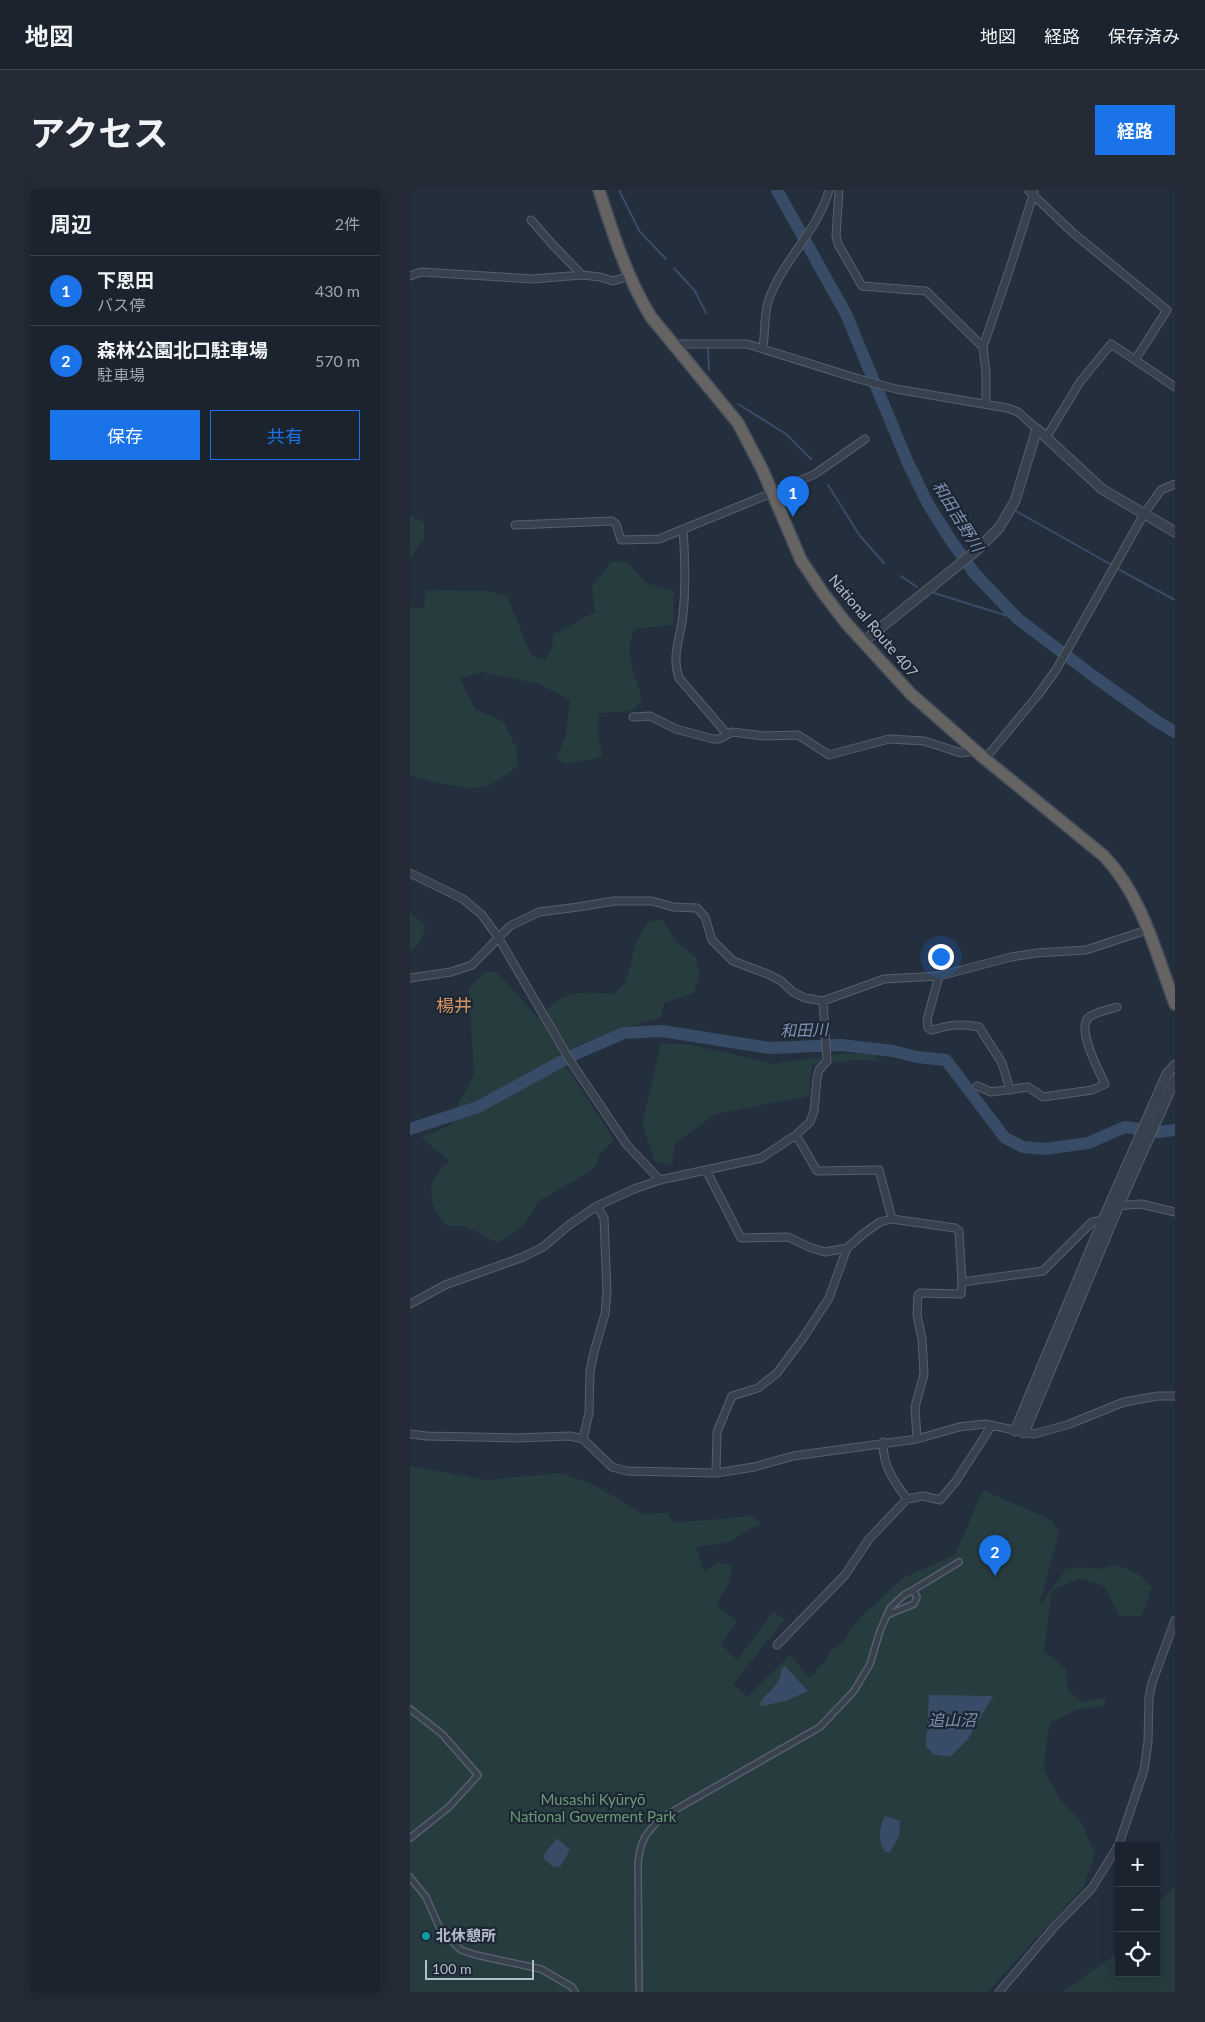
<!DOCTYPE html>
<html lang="ja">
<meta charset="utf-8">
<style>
body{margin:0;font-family:Lato,"Noto Sans JP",sans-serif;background:#242b36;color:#f1f3f6}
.controls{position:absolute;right:15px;bottom:15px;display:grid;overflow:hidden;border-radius:0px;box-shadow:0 2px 12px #0003}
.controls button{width:45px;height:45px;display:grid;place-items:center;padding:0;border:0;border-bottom:1px solid #39404a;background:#1b232e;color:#f1f3f6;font:25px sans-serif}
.scale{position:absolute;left:15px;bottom:12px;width:109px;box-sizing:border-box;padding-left:5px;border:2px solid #b4bcc9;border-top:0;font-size:14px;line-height:18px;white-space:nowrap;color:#b4bcc9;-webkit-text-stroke:4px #1d2633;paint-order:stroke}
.you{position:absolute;left:530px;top:766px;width:18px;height:18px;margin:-12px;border:4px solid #fff;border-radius:50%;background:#1a73e8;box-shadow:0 0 0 8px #1a73e833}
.badge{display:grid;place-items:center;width:32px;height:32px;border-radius:50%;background:#1a73e8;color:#fff;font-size:16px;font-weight:700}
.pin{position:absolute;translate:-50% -41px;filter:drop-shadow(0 1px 2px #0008)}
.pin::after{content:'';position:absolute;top:26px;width:18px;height:15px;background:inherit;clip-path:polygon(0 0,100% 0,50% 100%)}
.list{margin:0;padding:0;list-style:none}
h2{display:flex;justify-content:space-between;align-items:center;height:65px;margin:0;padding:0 20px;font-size:21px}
h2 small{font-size:16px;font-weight:400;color:#a0a4aa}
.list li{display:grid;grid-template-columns:32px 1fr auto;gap:15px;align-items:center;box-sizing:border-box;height:70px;padding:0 20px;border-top:1px solid #39404a}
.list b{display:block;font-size:19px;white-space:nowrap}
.list p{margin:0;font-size:16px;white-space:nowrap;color:#a0a4aa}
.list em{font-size:16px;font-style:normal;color:#a0a4aa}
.actions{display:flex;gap:10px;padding:15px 20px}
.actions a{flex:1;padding:11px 0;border:1px solid #1a73e8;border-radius:0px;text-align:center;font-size:18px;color:#1a73e8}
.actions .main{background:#1a73e8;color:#fff}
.icon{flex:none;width:28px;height:28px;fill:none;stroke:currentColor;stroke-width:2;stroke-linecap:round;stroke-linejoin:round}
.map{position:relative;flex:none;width:765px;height:1802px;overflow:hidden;border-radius:0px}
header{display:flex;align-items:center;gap:30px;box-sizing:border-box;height:70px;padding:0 25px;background:#1b232e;border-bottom:1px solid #39404a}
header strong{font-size:24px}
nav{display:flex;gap:28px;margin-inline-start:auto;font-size:18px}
.intro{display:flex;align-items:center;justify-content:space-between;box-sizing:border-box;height:120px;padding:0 30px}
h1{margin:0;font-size:35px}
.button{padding:12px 22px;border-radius:0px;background:#1a73e8;color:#fff;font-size:18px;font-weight:700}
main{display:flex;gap:30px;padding:0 30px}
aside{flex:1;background:#1b232e;border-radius:0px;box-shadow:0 2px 12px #0003}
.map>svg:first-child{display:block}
</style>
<header>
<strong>地図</strong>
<nav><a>地図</a><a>経路</a><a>保存済み</a></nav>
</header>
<div class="intro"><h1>アクセス</h1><a class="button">経路</a></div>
<main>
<aside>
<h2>周辺<small>2件</small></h2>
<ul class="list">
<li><span class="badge">1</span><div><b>下恩田</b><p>バス停</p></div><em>430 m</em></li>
<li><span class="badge">2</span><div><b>森林公園北口駐車場</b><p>駐車場</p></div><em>570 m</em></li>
</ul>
<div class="actions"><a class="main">保存</a><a>共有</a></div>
</aside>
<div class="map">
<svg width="765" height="1802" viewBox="0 0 765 1802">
<rect width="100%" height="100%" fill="#242f3e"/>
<!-- green -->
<path fill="#263c3f" d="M0,326L14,332V350L0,367Z
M201,372H217L236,393L264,401L263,435L225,439C212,461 226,487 232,510L222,521L189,523L188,547L193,567L156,574L146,569L156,545L160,510L129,494L72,482L50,489L65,519L94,532L106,558L108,575C97,584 87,593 74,597C56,601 18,590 0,586V417L14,418L16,400L76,401L97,406L121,465L135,470L142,457L143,445L185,422L182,396Z
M0,722L16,737L9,754L0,761Z
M252,729L266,752L286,768L290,784L284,803L254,813L251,828C215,836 182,849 148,864L204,950L190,963L186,976L168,989L128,1011L114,1036L88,1053L55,1036H37C26,1025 16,1005 24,989C27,982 34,976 39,971L11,947L41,935L50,911L64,885L59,798L75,782H87L128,828C156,799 165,802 204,804L216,792L226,752L238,732Z
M251,853L282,855L364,874L429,864H463L469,871L445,870L402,875L399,906L306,924L265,953L262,975L245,972L232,934Z
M0,1276L76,1290L151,1283L184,1295L233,1324L257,1323L263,1333L343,1326L351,1333L316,1353L286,1357L294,1381L308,1373L322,1375L320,1391L306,1415L327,1431L311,1454L327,1470L363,1422L375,1429L323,1494L337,1507L380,1465L400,1488L416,1470L421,1460L432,1452L450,1428L493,1388L545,1365L573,1300L641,1330L649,1342L629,1417L656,1379L671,1377L688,1379L707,1375L729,1384L742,1397L732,1426H709L694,1396L670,1388L642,1400L634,1461L656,1479L658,1501L674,1512L695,1508L696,1515L666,1520L640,1533L633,1578L650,1609L671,1632L685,1664L673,1698L577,1802H0Z
M765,1695V1802H652L709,1762V1783H746V1715Z"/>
<!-- water -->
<path fill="#394c67" d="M375,1476L398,1501L376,1511L351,1516L350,1512C358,1502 373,1492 371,1479Z
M519,1505L583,1506L558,1549L541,1566L524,1565L516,1556Z
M475,1626L490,1631L489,1646L480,1662H475C467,1649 469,1639 475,1626Z
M147,1648L160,1660L150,1677L142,1676L133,1668C135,1660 143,1655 147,1648Z"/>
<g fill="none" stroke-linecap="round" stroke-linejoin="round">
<!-- stream -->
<path stroke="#394c67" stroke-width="2" d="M209,0L230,42L256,69
M264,78L285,101L296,123
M298,158L299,180
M328,214L376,244L401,269
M418,295L450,346L474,373
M606,321L700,374
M708,379L765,410
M491,386L507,397
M524,403L608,429"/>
<!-- river -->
<path stroke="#394c67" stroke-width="12" d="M367,0L436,124L498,273L518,314L540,349L565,384L608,429L686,488L748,532L765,542
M0,939L68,917L163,865L214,843L252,841L360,858L431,855L483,861L507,867L536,870L595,948L613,957L634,959L678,953L715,937L748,942L765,940"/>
<!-- pedestrian casing -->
<g stroke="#565f6c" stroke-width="8">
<path id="pedestrian" d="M503,1400L549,1372
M0,1519L32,1544L68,1585L39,1617L0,1648
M0,1687L16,1707L31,1741L51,1760L66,1765L131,1779L162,1797L165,1802
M229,1802L228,1674C230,1651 235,1644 251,1628L410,1537L444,1501L460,1474L470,1441L480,1418L494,1405L503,1400L507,1407L504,1414L477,1425"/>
</g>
<!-- minor casing -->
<g stroke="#565f6c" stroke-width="9">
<path id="minor" d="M429,0L426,46L428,54L452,96L516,101L573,157
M618,0L662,42L757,120L725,170L765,197
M121,30L143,55L172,85
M0,86L11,82L123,89L172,85L190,87L203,91L219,86
M265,158L271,154H337L449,189L486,199L597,218L608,222L627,239
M353,158C355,144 354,126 358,112C371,72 408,41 419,0
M576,213V182L573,157L601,75L624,2
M635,246L639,243L670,192L701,154L725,170
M105,335L202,331L206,334L211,350L249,349L357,305L405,284L455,249
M273,339C275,367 276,396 273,424C271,447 261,465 269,488L317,544
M223,527L240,526L266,539L303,549H309L322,542L354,546L388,545L419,565L479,549L514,551L551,563L559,562L564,558
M575,569L628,505L646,480L734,324L751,300L765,294
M0,683L53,709L72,725L88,747L161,872L217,955L250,990
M529,786L517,830L518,838L522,840C539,835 551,833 569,837L592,873L600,900
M0,788L41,782L62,775L100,736L129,722L168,717L204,711H242L263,717L287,718L295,727L302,750L323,771L360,785L371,791L383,802L395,808L413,811L474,789L529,786L601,767L627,763L676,760L737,740
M567,896L581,902L618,897L633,907L682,900L695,894C689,881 667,841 678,828C684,822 698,820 707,817
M386,945L407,981L469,980L482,1029
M296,980L331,1048L378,1047L399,1057L415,1062L437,1058
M706,1016L731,1014L765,1022
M0,1114L35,1095L113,1067L133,1057L159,1035L187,1016L224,999L250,990L351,968L386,945L400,932L404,921L407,888L409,880L417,871L413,811
M0,1244L16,1246L107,1248L160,1246L173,1249L202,1277L217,1281L306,1283L344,1277L383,1266L507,1249L549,1237L575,1234L624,1244L657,1235L714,1212L748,1206H765
M173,1249L179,1223L180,1181L184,1162L195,1124L197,1102L194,1028L187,1016
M507,1249L505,1217L514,1184L512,1149L507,1125L508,1105L510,1103L551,1104L552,1092
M473,1252C473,1277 483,1290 497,1309
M306,1283L307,1242L322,1206L348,1198L367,1183L393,1148L419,1108L437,1058L453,1044L470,1032L482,1029L545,1038L549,1041L552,1092L633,1081L682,1032L693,1030
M367,1455L435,1385L459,1349L497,1309L513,1306L530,1310L546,1291L582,1235
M589,1802L645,1736L682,1698L709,1654L734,1580L738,1552L739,1507L742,1493L765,1430"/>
</g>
<!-- tertiary casing -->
<g stroke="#565f6c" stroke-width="11">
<path id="tertiary" d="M453,452L567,360L589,338L605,311L627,239L692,299L765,342
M605,1241L693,1030L757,884L765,875
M614,1243L708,1017L765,889"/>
</g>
<!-- trunk casing -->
<g stroke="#434c59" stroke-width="14">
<path id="trunk" d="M189,0C203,44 217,88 241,127L328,233L352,279L391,370L413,403L436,433L501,504L575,569L694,666C732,706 746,763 765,814"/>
</g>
<!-- pedestrian -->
<use href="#pedestrian" stroke="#38414e" stroke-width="5"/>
<!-- minor -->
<use href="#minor" stroke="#38414e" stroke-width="7"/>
<!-- tertiary -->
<use href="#tertiary" stroke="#38414e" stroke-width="9"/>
<!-- trunk -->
<use href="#trunk" stroke="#656462" stroke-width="11"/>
</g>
<!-- markers -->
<circle fill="#0f9aa8" stroke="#1d2633" stroke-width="2" cx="16" cy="1746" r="5"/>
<g text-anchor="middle" stroke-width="4.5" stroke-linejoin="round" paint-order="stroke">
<!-- street labels -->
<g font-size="15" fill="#b4bcc9" stroke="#1d2633">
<text transform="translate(463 436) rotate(50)" y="5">National Route 407</text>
</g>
<!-- park labels -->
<g font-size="15" fill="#6b9a76" stroke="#1d2633">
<text x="183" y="1615">Musashi Kyūryō<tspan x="183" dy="17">National Goverment Park</tspan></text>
</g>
<!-- poi labels -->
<g font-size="15" font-weight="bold" fill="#b4bcc9" stroke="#1d2633" text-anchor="start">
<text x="26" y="1751">北休憩所</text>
</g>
<!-- water labels -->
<g font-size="16" font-style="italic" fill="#7c92b1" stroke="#1d2633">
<text transform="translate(548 326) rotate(58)" y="6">和田吉野川</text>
<text transform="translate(394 840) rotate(-2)" y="6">和田川</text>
<text x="542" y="1536">追山沼</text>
</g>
<!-- quarter labels -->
<g font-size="18" fill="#d59563" stroke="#1d2633">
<text x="44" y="822">楊井</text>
</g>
</g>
</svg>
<div class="controls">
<button>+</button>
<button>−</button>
<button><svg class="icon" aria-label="locate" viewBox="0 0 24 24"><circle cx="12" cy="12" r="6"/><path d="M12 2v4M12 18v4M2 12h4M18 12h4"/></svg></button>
</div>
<div class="scale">100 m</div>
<div class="you"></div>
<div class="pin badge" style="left:383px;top:327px">1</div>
<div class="pin badge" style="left:585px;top:1386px">2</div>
</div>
</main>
